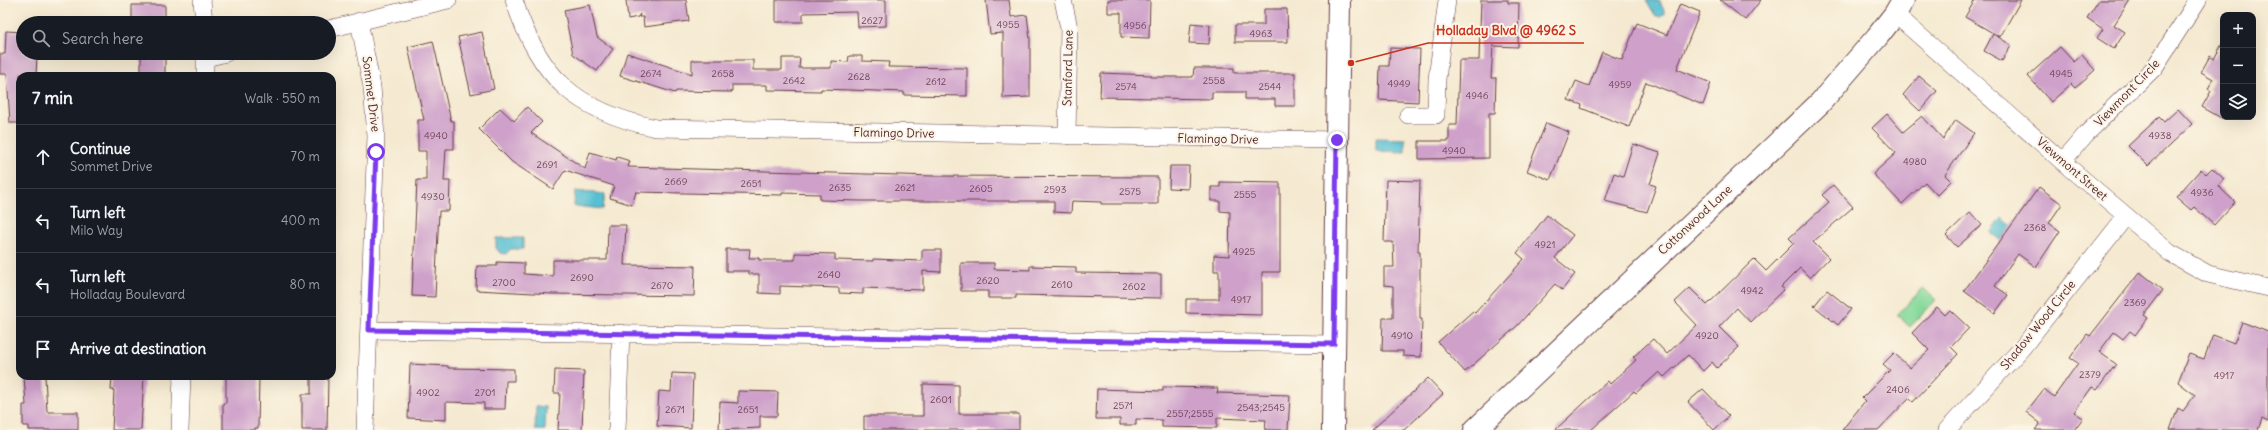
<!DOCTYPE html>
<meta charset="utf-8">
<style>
body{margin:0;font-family:Delius,sans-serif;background:#242831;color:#f1f3f6}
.controls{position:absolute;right:12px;top:12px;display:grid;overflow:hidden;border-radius:8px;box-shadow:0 4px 16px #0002}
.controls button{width:36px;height:36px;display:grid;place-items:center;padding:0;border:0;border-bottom:1px solid #363941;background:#171b24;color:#f1f3f6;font:20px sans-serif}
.stop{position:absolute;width:12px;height:12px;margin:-9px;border:3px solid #7c3aed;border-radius:50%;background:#fff}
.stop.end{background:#7c3aed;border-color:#fff;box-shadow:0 1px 4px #0008}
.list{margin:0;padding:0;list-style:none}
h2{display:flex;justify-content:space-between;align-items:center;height:52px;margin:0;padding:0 16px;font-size:17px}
h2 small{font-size:13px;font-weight:400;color:#9ea1a6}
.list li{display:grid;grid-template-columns:26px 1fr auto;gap:12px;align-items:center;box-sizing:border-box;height:64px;padding:0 16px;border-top:1px solid #363941}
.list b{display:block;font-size:15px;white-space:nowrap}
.list p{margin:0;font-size:13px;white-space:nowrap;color:#9ea1a6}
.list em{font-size:13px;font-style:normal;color:#9ea1a6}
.icon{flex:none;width:22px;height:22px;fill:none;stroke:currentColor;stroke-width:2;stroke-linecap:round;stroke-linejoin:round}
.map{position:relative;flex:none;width:2268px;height:430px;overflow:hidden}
.search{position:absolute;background:#171b24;box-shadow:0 4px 16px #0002;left:16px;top:16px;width:320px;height:44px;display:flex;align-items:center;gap:10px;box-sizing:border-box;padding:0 14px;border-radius:22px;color:#9ea1a6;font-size:15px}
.panel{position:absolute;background:#171b24;box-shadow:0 4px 16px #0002;left:16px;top:72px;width:320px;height:308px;border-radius:12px}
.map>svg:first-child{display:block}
</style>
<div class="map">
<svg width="2268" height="430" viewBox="0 0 2268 430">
<rect width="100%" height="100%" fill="#fcf5e5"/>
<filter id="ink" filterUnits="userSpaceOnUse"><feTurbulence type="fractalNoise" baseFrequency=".025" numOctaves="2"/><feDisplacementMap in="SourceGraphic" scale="8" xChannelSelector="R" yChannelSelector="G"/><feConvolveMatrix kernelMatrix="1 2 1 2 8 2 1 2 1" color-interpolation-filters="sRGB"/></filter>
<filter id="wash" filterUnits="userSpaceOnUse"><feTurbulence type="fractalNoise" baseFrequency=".012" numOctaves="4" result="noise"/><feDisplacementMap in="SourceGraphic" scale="16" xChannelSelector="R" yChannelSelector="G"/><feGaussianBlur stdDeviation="0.9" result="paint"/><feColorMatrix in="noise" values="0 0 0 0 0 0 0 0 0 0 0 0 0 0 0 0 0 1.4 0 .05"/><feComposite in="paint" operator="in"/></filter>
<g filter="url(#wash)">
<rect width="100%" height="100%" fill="#f5ead1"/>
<!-- green -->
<path fill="#86d99b" stroke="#687c63" d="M1923,288L1936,300L1910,327L1897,315Z"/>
<!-- water -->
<path fill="#57c0d3" stroke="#50707f" d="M1646,0L1659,1L1664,10V15L1660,17L1655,16Z
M1376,138L1405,139V152L1376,151Z
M575,191L605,194L603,209L574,206Z
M2002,218L2012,226L2000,240L1991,233Z
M496,238H523V249H511L506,254L500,253L496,248Z
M536,406L546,407L545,430H535Z"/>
<g id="blocks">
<!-- building -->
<path fill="#cea0ca" d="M626,0H686L689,21L644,27L643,17H639L640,14L638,17L628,19Z
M776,0H886V26L858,27L857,12L803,13V22H776Z
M986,0H1009L1011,17L1027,15L1030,39V97L1003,98V33L990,34Z
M1108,0H1150L1149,38L1121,37V13H1108Z
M1481,0H1508V3H1519L1518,47L1493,46L1491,78H1496L1495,113H1489V158L1419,159V141H1449V125H1457L1459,60H1479Z
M1720,0H1761L1745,20Z
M1975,0H2021L2000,37L1965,17Z
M2099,0H2130L2114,25L2125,32L2114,49L2097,38L2103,29L2087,18Z
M1680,4L1700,12L1677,69L1711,83L1703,105L1646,82L1629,127L1581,108L1582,105L1568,100L1576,81L1589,86L1602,52L1622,60L1637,23L1667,35Z
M132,5H165V23H132Z
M590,5L597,37L613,49L597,71L573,54L564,10Z
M1264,9H1287L1288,42H1235V25H1264Z
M1191,23L1210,25L1209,44L1189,43Z
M6,31L23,32V53H29V56H37L36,75L20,74V123H10L7,74H0V54H5Z
M482,32L494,89L471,94L458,37Z
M1993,34L2011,45L2002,61L1984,51Z
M433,41L451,121H454V149H446L444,181H450L449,211H439L435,297L412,296L417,180H426V151H418V120H424L408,47Z
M2223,42V119L2202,107L2211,91L2208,89L2213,79L2201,72L2210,56L2214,59Z
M2060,47L2074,62L2082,55L2095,70L2075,88L2071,84L2051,102L2028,76Z
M1390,48L1420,49L1418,102L1379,100L1380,66H1389Z
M141,53H165V76H141Z
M627,53L692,74V60H753V70H782V58H800L799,68H831V61L848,62L849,56H862V61L889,62L888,67L967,68V96L904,95V92L821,89V91L767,90V85H732V92L676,91L675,93L620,76Z
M1194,68H1234V73H1295V106H1275V99H1245V92H1212V99L1100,97L1101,73L1151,75V77H1193Z
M1919,76L1937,91L1920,111L1903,95Z
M527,107L542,122L531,133L585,169L590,152L616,160L617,157L630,161L628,167L934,176L1158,177V204H1101V202L1072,201L1071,213L1054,212V201H860L820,200V194L782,193V195L636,192L632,205L610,198L614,186L565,170L553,189L512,162L479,129L500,108L514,121Z
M2178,109L2192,124L2148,166L2128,146L2159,117L2164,122Z
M1887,114L1903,132L1922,116L1943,139L1956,120L1974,133L1945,175L1951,181L1937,195L1925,182L1902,204L1873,174L1896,153L1872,128Z
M1546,123L1569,132L1550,180L1527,171Z
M1633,144L1660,153L1650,184L1656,186L1647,212L1605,201L1614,173L1623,176Z
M1170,166H1189L1188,189L1169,188Z
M2212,168L2224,179L2218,186L2235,202L2214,225L2194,207L2191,210L2176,197L2201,169L2206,174Z
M1386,180L1420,181L1418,252H1420V319H1422L1421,357L1403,356V351H1382L1383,318H1393V286L1384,285V267H1394L1393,242H1384Z
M1220,182L1280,183V272H1262V315L1186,313V299H1219V271H1214V255L1229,256L1230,212L1220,211V201H1211V187H1220Z
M1833,185L1853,207L1813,242L1829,258L1810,278L1800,268L1781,287L1784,289L1750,322L1737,308L1719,327L1739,347L1717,368L1712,362L1703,371L1688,355L1664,377L1659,372L1636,393L1634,391L1591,430H1555L1608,381L1610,384L1636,360L1633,357L1653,339L1667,354L1697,325L1675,302L1690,288L1707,305L1754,259L1766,271L1794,243L1789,238L1829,202L1822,195Z
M2039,187L2062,204L2049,223L2060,231L2036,267L2018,254L1995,286L2008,295L1995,313L1964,291Z
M1970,212L1982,225L1957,247L1946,235Z
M1547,215L1573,235L1555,258L1575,274L1562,290L1555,284L1517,326L1465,372L1438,342L1473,311L1475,313L1524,259L1517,253Z
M608,225H626L624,265L695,266L694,296L553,294L476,290L477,266H497V262L524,263V274L553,276V260H607Z
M726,249H750L749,258H759V260H795V253L835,254V260L873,261V259L922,261V250H941V272L923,271V290L863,288V294L839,293V288L780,286V294L759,293V274H749V271H726Z
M961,263H994V269L1030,270V266L1076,267V273L1161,274V298L1016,295V298H988V291H961Z
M2140,272L2163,290L2144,315L2148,318L2135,335L2130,331L2123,339L2114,332L2099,352L2116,364L2097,390L2092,387L2074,412L2083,418L2074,430H2035L2040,423L2026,412L2044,389L2054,397L2078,363L2070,358L2087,334L2090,336Z
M1827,290L1851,309L1838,325L1814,306Z
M1937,307L1945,315L1950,310L1969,328L1951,347L1958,354L1913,402L1909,398L1878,430H1842L1865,401L1862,398L1890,370L1883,364L1894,353L1910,368L1929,350L1912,333Z
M2242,322L2268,332V422L2262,419L2258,430H2170L2178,408L2183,411L2195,395L2178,382L2189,354L2204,359L2213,335L2234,343Z
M410,364L448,366V368L514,369V381H506L505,409H484V403L446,402V420L408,418Z
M555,370L584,371L582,430H558L560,393H554Z
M672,373L693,374L691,428L657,426L659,391L671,392Z
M24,376H45L47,412H78V430H29V426H23V405H26Z
M112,376H144L141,430H112L114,390H111Z
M226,376H259L258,428H255V430H223V403H226Z
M311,376H328L327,430H302V394H311Z
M1428,378L1443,394L1404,430H1372Z
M923,384L959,385V414H1019V430H864V416H923Z
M1163,387L1218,388L1217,393L1290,395L1288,430H1265L1266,420L1217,418V428L1162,427V420L1136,419V425H1120V419H1096L1097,389L1163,391Z
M1703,389L1729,416L1714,430L1688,402Z
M738,391L778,392L777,416H760V428L719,430L720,402L738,403Z"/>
</g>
</g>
<g filter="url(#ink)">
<use href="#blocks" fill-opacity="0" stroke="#643d44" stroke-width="1"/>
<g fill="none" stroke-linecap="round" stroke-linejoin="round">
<!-- street casing -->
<g stroke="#643d44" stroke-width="18">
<path id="street" d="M202,0L204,23
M514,0C539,78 576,111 656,128L1337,140
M1063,0L1069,28L1067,136
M1895,14L2072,170L2170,253L2208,274L2268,288
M359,21L372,87L376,136L365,430
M329,29L448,0
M206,58L226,53
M205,76V53
M1408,115H1436L1437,79L1447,0
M2063,161L2086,134L2154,68L2198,0
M369,330L1334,344
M180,430L182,376
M617,430L621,333
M1947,430L2022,348L2126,216"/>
</g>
<!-- secondary casing -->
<g stroke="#643d44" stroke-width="24">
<path id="secondary" d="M1333,430L1339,0
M1475,430L1820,103L1877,37L1895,14L1903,0"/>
</g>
<!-- street -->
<use href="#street" stroke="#fff" stroke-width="17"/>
<!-- secondary -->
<use href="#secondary" stroke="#fff" stroke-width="22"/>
</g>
</g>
<g fill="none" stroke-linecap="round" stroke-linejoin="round" filter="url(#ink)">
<!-- route -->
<path stroke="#7c3aed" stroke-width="5" d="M376,152L369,330L1334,344L1337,140"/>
</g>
<g text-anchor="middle" stroke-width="4" stroke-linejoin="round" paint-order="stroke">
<!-- number labels -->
<g font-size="10" fill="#6b3f53">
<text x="872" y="24">2627</text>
<text x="1008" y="28">4955</text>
<text x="1135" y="29">4956</text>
<text x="1261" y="37">4963</text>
<text x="651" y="77">2674</text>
<text x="723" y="77">2658</text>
<text x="2061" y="77">4945</text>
<text x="859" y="80">2628</text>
<text x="794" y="84">2642</text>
<text x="1214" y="84">2558</text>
<text x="936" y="85">2612</text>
<text x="1399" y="87">4949</text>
<text x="1620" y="88">4959</text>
<text x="1126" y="90">2574</text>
<text x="1270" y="90">2544</text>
<text x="1477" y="99">4946</text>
<text x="436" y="139">4940</text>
<text x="2160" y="139">4938</text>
<text x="1454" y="154">4940</text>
<text x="1915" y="165">4980</text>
<text x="547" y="168">2691</text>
<text x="676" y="185">2669</text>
<text x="751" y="187">2651</text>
<text x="840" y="191">2635</text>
<text x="905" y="191">2621</text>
<text x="981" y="192">2605</text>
<text x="1055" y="193">2593</text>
<text x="1130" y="195">2575</text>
<text x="2202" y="196">4936</text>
<text x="1245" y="198">2555</text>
<text x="433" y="200">4930</text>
<text x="2035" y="231">2368</text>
<text x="1545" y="248">4921</text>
<text x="1244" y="255">4925</text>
<text x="829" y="278">2640</text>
<text x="582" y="281">2690</text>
<text x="988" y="284">2620</text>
<text x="504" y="286">2700</text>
<text x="1062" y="288">2610</text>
<text x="662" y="289">2670</text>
<text x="1134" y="290">2602</text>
<text x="1752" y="294">4942</text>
<text x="1241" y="303">4917</text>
<text x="2135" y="306">2369</text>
<text x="1402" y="339">4910</text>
<text x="1707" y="339">4920</text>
<text x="2090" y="378">2379</text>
<text x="2224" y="379">4917</text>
<text x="1898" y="393">2406</text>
<text x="428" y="396">4902</text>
<text x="485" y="396">2701</text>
<text x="941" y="403">2601</text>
<text x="1123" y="409">2571</text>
<text x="1261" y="411">2543;2545</text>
<text x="675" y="413">2671</text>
<text x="748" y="413">2651</text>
<text x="1190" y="417">2557;2555</text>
</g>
<!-- street labels -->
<g font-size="12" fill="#4a1f2b" stroke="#fcf5e5">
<text transform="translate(1068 68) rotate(-89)" y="4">Stanford Lane</text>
<text transform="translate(2127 93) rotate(-46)" y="4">Viewmont Circle</text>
<text transform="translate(371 94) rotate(83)" y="4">Sommet Drive</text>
<text transform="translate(894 133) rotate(1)" y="4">Flamingo Drive</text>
<text transform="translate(1218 139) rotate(1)" y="4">Flamingo Drive</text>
<text transform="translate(2072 169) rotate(41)" y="4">Viewmont Street</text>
<text transform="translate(1695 220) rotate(-43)" y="4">Cottonwood Lane</text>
<text transform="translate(2038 325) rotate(-51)" y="4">Shadow Wood Circle</text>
</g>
</g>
<!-- callouts -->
<path fill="none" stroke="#c8321e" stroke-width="1.5" d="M1351 63L1428 43H1584"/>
<circle fill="#c8321e" stroke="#fcf5e5" stroke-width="1.5" cx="1351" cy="63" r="4"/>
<g font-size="13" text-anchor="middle" font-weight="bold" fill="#c8321e" stroke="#fcf5e5" stroke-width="4" stroke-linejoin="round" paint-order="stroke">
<text x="1506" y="35">Holladay Blvd @ 4962 S</text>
</g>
</svg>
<div class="controls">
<button>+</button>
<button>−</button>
<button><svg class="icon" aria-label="layers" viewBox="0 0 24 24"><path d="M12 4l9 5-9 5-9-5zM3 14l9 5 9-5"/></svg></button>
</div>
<div class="stop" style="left:376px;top:152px"></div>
<div class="stop end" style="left:1337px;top:140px"></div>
<div class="search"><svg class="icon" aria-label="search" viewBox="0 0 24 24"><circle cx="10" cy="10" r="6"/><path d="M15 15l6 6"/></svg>Search here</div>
<section class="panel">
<h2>7 min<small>Walk · 550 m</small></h2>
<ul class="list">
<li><svg class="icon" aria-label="ahead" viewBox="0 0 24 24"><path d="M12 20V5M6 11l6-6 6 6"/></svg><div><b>Continue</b><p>Sommet Drive</p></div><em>70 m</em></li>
<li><svg class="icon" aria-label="left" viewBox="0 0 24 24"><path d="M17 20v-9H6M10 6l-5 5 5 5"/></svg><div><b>Turn left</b><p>Milo Way</p></div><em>400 m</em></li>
<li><svg class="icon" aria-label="left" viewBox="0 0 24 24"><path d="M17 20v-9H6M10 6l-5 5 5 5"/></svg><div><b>Turn left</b><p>Holladay Boulevard</p></div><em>80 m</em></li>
<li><svg class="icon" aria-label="arrive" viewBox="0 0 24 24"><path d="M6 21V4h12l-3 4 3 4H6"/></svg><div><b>Arrive at destination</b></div></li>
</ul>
</section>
</div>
